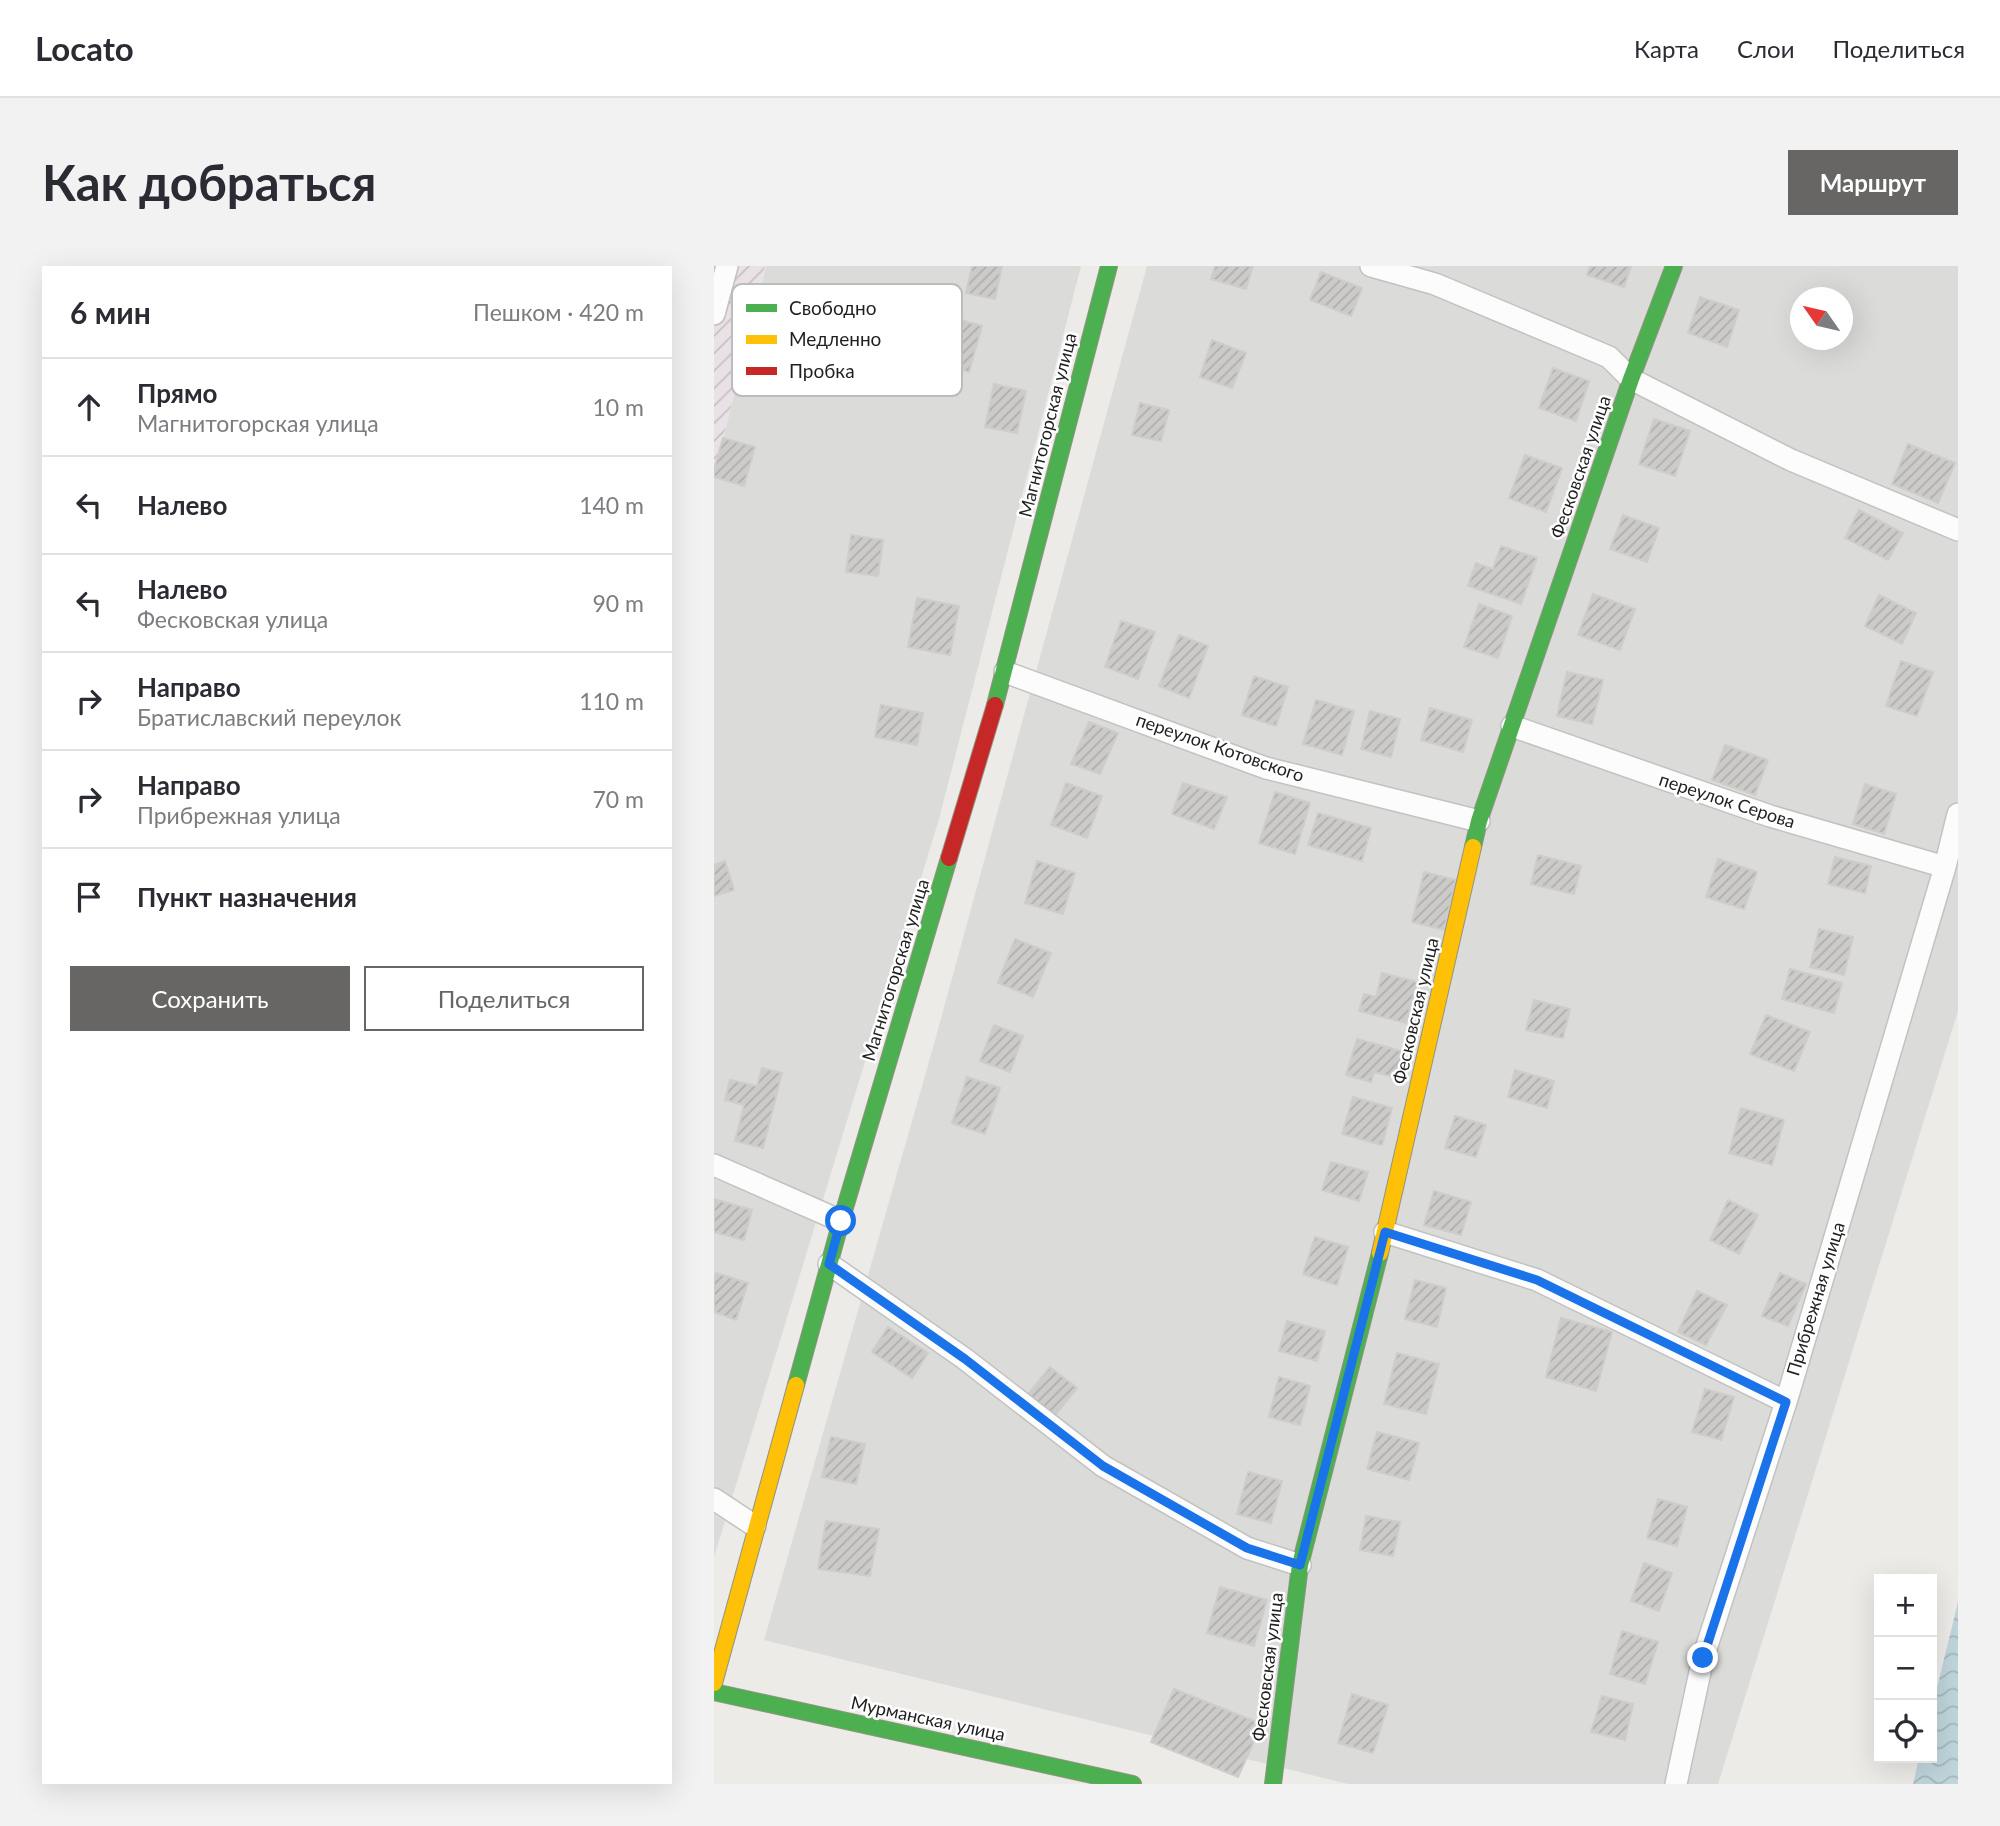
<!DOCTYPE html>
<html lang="ru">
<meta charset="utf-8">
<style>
body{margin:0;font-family:Lato,sans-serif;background:#f2f2f3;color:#2b2b33}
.controls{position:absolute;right:21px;bottom:21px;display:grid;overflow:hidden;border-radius:0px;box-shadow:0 7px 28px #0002}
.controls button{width:63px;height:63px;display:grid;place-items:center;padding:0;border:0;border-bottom:2px solid #e1e1e2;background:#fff;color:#2b2b33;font:35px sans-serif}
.compass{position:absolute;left:1076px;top:21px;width:63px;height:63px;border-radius:50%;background:#fff;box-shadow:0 7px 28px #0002;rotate:304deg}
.stop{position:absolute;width:21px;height:21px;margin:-16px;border:5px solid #1a73e8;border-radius:50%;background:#fff}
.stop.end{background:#1a73e8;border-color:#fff;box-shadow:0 2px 7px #0008}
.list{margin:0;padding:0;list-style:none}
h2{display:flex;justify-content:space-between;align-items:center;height:91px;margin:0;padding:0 28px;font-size:30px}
h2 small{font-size:23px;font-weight:400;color:#7c7c81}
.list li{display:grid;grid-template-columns:46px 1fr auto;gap:21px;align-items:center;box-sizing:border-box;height:98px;padding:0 28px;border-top:2px solid #e1e1e2}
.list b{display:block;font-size:26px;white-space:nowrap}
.list p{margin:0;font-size:23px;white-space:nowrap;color:#7c7c81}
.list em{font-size:23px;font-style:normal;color:#7c7c81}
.actions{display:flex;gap:14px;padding:21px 28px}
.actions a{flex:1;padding:16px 0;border:2px solid #676665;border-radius:0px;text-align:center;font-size:24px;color:#676665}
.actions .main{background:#676665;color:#fff}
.icon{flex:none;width:38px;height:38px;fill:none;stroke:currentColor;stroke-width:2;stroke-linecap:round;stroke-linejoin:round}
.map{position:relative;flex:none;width:1244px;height:1518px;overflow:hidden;border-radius:0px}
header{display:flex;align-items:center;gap:42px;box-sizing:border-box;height:98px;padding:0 35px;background:#fff;border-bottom:2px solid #e1e1e2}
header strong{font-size:33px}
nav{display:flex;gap:38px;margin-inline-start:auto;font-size:24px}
.intro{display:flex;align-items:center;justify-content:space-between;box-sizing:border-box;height:168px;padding:0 42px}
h1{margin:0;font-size:49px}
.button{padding:18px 32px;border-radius:0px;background:#676665;color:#fff;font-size:24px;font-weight:700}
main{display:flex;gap:42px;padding:0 42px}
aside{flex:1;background:#fff;border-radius:0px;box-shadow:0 7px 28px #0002}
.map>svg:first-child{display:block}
</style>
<header>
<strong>Locato</strong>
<nav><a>Карта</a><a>Слои</a><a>Поделиться</a></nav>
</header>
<div class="intro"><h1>Как добраться</h1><a class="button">Маршрут</a></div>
<main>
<aside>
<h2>6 мин<small>Пешком · 420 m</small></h2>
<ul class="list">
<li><svg class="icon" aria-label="ahead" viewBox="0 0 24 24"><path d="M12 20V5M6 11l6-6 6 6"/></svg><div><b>Прямо</b><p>Магнитогорская улица</p></div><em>10 m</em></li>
<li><svg class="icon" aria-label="left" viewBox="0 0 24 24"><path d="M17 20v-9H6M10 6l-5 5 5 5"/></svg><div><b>Налево</b></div><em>140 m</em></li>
<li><svg class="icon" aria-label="left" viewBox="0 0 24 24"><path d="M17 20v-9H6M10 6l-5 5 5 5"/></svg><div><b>Налево</b><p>Фесковская улица</p></div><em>90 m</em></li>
<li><svg class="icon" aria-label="right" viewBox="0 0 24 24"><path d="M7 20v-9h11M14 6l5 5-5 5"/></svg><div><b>Направо</b><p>Братиславский переулок</p></div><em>110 m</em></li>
<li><svg class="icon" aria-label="right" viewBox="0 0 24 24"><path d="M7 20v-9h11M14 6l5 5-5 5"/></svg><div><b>Направо</b><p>Прибрежная улица</p></div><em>70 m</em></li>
<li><svg class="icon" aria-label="arrive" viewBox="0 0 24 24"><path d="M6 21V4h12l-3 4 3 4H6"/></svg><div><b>Пункт назначения</b></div></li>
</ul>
<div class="actions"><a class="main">Сохранить</a><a>Поделиться</a></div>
</aside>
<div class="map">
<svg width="1244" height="1518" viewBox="0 0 1244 1518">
<defs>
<pattern id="industrial-furrows" width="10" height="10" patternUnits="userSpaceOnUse" patternTransform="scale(1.75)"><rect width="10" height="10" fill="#e9e1e5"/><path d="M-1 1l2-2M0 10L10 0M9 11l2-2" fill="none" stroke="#c7c1c4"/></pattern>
<pattern id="water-waves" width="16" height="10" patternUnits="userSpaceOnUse" patternTransform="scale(1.75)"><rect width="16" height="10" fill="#bfd5db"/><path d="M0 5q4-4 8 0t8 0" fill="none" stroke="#a4b6bc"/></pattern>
<pattern id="building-hatch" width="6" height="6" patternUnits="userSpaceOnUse" patternTransform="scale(1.75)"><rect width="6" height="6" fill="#cdcbc9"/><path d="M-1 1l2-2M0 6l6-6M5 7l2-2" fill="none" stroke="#b0aeac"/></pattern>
</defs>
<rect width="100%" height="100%" fill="#ecebe8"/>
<!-- residential -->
<path fill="#dbdbd9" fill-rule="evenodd" d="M52,0H367L225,553L0,1291V210Z
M433,0H1244V745L1004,1518H634L50,1374L220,778ZM1086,32H1128V74H1086Z"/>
<!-- industrial -->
<path fill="url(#industrial-furrows)" d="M0,0H51L0,210Z"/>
<!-- water -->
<path fill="url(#water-waves)" d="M1244,1336V1518H1199L1205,1492H1218V1442Z"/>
<!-- building -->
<path fill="url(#building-hatch)" stroke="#cfcdc9" stroke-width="2" d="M258,0H288L281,33L252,27Z
M501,0H539L532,23L497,13Z
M876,0H917L910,21L873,9Z
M607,6L648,22L637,50L596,34Z
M986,31L1025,44L1013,81L974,67Z
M236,51L268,60L255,106L223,98Z
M498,74L532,87L518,122L486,111Z
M839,102L875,115L862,155L825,142Z
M280,118L312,125L303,167L271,161Z
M426,137L455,144L447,175L418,169Z
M940,153L976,165L961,210L925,198Z
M9,172L41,181L30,220L0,211V203Z
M1194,178L1241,197L1224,237L1178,218Z
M811,189L848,202L832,246L795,232Z
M1145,244L1189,267L1174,294L1131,272Z
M909,249L945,262L933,296L896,283Z
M137,269L169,274L164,310L132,306Z
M787,280L823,292L807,338L754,320L762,297L779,303Z
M879,328L921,343L906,384L864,369Z
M1165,329L1202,347L1188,378L1151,360Z
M203,332L245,340L236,389L194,381Z
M765,338L798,350L784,392L750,381Z
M407,355L441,366L424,413L391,401Z
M465,369L494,380L475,432L445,420Z
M1187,395L1219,406L1203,450L1172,440Z
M853,406L889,414L878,458L843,450Z
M540,410L574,421L562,460L528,449Z
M602,434L640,445L628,489L589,478Z
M167,439L209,447L203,479L161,471Z
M716,442L758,454L749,486L707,474Z
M656,445L686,453L677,491L647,483Z
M375,456L404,467L386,508L357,498Z
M1011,479L1054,494L1041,529L998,514Z
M352,517L388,530L373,572L337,559Z
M469,517L513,531L500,563L458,548Z
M1151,518L1182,528L1170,568L1139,558Z
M561,526L596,537L581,588L545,577Z
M604,547L657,562L648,595L594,579Z
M824,589L867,600L860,628L817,618Z
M1121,591L1157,600L1151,627L1114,618Z
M1004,593L1043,606L1030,643L992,631Z
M11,595L20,624L0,630V599Z
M323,595L361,607L349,648L311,637Z
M710,606L742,614L730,664L698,656Z
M1105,663L1139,671L1130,709L1096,701Z
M301,673L337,687L319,731L284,717Z
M1076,703L1128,717L1120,747L1068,733Z
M668,707L703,716L692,757L645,745L650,728L662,731Z
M820,734L856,743L849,772L812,764Z
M1052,749L1096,766L1080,805L1036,788Z
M280,759L309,770L296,806L266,795Z
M643,773L691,786L683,812L660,806L657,816L632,809Z
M48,802L68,807L49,882L21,875L30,839L11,834L16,814L43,820Z
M801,804L840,815L833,842L794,831Z
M253,811L286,822L271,868L238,857Z
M639,831L678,842L668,879L628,868Z
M1027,842L1070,854L1058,899L1015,887Z
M741,850L772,859L762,891L731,882Z
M617,896L654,906L645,935L608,924Z
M720,925L757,936L747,969L710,959Z
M0,933L38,944L30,974L0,966Z
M1014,934L1044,949L1025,988L996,974Z
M601,971L634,981L623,1019L589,1008Z
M2,1007L34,1017L22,1054L0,1046V1014Z
M1066,1007L1092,1018L1074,1060L1048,1050Z
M701,1014L732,1022L723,1061L691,1053Z
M983,1025L1013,1039L992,1079L964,1066Z
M847,1052L898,1066L882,1125L832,1111Z
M573,1055L611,1065L603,1095L565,1085Z
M174,1061L214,1087L198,1112L158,1086Z
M683,1087L725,1098L712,1148L670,1138Z
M336,1101L363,1122L339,1152L312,1131Z
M565,1111L596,1120L586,1159L555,1151Z
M991,1123L1020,1131L1007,1174L978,1166Z
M663,1166L705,1177L695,1214L653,1203Z
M117,1171L151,1178L142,1218L108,1211Z
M534,1206L568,1215L557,1257L523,1248Z
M944,1233L973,1241L963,1280L933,1272Z
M652,1250L686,1256L679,1290L646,1284Z
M112,1255L165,1263L156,1310L104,1303Z
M930,1297L958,1307L945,1345L917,1335Z
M506,1321L553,1334L540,1380L493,1367Z
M908,1365L944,1376L931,1418L896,1408Z
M460,1423L548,1458L524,1511L437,1476Z
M638,1428L674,1439L659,1487L624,1477Z
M888,1430L919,1438L911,1474L877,1466Z"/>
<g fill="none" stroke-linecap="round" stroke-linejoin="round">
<!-- street casing -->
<g stroke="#c2c2c0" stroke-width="24">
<path id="street" d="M657,0L721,18L895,91L917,113L1077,194L1244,264
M0,48L13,0
M291,406L552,502L765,555
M798,460L1056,550L1231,601
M0,899L127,955
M671,966L823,1014L1072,1136
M115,998L251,1093L389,1200L533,1282L586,1299
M0,1233L41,1260
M962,1518L989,1392L1072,1136L1231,601L1244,548"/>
</g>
<!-- fast casing -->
<g stroke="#929482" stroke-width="18">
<path id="fast" d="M281,439L395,0
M759,581L765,555L917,113L960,0
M82,1119L127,955L235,592
M0,1426L419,1518
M559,1518L586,1299L666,987"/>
</g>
<!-- slow casing -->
<g stroke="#929482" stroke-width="18">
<path id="slow" d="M666,987L759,581
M0,1417L82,1119"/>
</g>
<!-- jam casing -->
<g stroke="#929482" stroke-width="18">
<path id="jam" d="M235,592L281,439"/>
</g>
<!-- street -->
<use href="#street" stroke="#fcfcfc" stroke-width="21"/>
<!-- fast -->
<use href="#fast" stroke="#4caf50" stroke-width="16"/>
<!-- slow -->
<use href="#slow" stroke="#ffc107" stroke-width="16"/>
<!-- jam -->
<use href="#jam" stroke="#c62828" stroke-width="16"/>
</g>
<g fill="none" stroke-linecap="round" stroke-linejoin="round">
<!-- route -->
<path stroke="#1a73e8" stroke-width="9" d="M127,955L115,998L251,1093L389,1200L533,1282L586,1299L671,966L823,1014L1072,1136L989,1392"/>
</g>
<g text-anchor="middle" stroke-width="5" stroke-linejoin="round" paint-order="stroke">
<!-- street labels -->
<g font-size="18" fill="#1f1f1f" stroke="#fff">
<text transform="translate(334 159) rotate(-76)" y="6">Магнитогорская улица</text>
<text transform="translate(867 201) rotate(-71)" y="6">Фесковская улица</text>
<text transform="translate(506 482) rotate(19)" y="6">переулок Котовского</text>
<text transform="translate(1013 535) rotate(18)" y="6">переулок Серова</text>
<text transform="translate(182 704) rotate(-73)" y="6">Магнитогорская улица</text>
<text transform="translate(702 745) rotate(-77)" y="6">Фесковская улица</text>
<text transform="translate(1102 1033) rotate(-73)" y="6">Прибрежная улица</text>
<text transform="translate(554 1401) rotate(-83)" y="6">Фесковская улица</text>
<text transform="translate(214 1453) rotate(12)" y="6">Мурманская улица</text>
</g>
</g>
<!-- legend -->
<rect x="18" y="18" width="230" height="112" rx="10" fill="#fff" stroke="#bcbcbc" stroke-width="2"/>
<rect x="32" y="38" width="31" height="8" fill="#4caf50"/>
<rect x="32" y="69" width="31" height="9" fill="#ffc107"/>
<rect x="32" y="101" width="31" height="8" fill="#c62828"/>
<g font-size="19" fill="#1f1f1f">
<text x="75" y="49">Свободно</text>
<text x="75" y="80">Медленно</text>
<text x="75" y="112">Пробка</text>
</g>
</svg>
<div class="controls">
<button>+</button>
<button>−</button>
<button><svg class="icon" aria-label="locate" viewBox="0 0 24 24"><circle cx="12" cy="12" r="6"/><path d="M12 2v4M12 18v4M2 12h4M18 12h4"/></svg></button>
</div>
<svg class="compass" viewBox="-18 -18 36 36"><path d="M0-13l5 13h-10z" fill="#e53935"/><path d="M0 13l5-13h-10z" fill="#7c7c81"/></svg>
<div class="stop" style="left:127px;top:955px"></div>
<div class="stop end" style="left:989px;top:1392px"></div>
</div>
</main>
